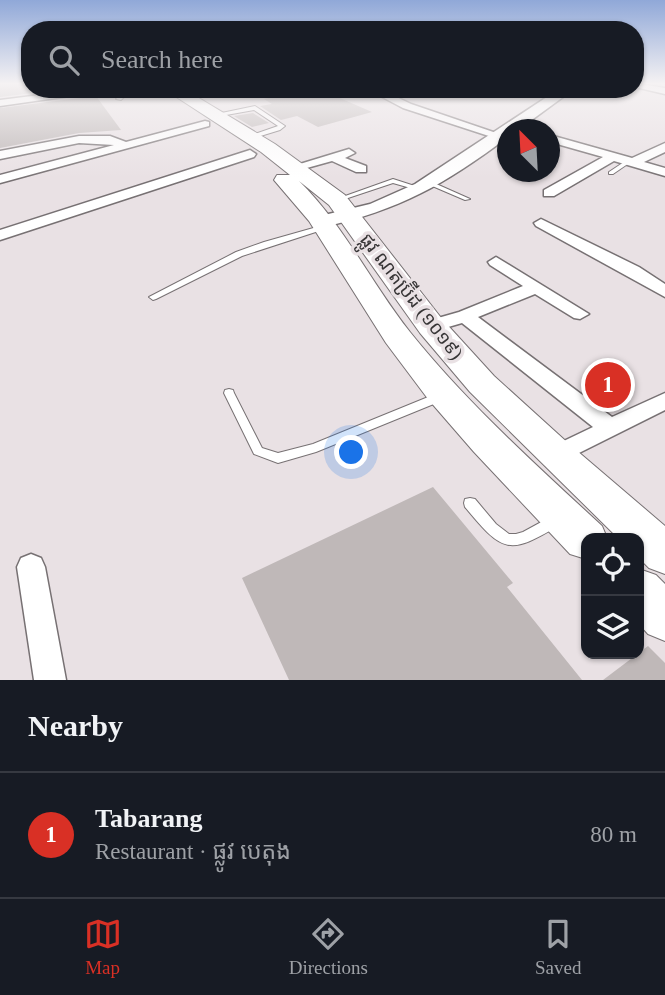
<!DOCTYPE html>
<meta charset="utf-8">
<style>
body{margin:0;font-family:"Times New Roman","Noto Sans Khmer",serif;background:#20242c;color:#f1f3f6}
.controls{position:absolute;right:21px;bottom:21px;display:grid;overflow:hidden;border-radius:14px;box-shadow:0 2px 5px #0004}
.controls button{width:63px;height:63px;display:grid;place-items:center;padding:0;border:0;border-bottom:2px solid #363941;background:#171b24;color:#f1f3f6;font:35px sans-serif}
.compass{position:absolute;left:497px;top:119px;width:63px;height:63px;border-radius:50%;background:#171b24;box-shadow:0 2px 5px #0004;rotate:336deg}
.you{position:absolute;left:352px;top:453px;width:24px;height:24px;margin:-18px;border:5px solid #fff;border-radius:50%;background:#1a73e8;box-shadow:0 0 0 10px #1a73e833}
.badge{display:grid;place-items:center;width:46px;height:46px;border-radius:50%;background:#d93025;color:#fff;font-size:23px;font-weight:700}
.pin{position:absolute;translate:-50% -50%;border:4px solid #fff;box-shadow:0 2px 7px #0006}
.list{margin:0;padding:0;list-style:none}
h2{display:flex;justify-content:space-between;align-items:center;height:91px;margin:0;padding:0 28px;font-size:30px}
h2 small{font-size:23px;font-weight:400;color:#9ea1a6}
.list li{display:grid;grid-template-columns:46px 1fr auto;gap:21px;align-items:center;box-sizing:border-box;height:126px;padding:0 28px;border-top:2px solid #363941}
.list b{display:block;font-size:26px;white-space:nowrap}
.list p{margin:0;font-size:23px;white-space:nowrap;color:#9ea1a6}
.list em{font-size:23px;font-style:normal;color:#9ea1a6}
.icon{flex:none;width:38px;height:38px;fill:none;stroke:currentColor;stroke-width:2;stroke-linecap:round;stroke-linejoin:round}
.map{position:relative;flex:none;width:665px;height:680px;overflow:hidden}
.search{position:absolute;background:#171b24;box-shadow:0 2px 5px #0004;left:21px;right:21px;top:21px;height:77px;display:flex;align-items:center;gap:18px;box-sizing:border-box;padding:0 24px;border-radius:28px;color:#9ea1a6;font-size:26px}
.sheet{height:217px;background:#171b24}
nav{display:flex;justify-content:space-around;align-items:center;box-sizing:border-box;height:98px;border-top:2px solid #363941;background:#171b24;font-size:19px;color:#9ea1a6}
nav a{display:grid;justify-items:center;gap:4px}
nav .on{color:#d93025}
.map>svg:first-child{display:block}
</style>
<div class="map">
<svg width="665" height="680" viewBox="0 0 665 680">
<rect width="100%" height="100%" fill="#e9e1e4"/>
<!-- building -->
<path fill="#bfb8b8" d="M0,83H30V89H65L0,97Z
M308,89H319L372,112L318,127L297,116L281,120L260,106L272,104L264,99Z
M96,96L121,130L79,133L0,148V108Z
M253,113L269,123L252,127L234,116Z
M433,487L513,583L507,587L582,680H289L242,578Z
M648,646L665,663V680H603Z"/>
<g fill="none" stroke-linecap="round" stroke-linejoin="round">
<!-- service casing -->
<g stroke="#777173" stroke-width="2">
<path id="service" d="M139,89H151L127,94L121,100L116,99L123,92Z
M604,89H614L626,93L624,94Z
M255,106L285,126L280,130L251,139L249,138V136L278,126L254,110L215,117L212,115Z
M627,160L632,161L613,174H609V172Z
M393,179L424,189L421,191L393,183L339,201L334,200Z
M430,183H434L470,199L465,200L430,185Z
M324,225H330L331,227L242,256L156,299L153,300L149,297L236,252L264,242Z
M229,389L233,390L234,393L262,448L278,453L313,444L438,393H446L447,396L446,399L316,452L278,463L254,454L224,393L225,390Z
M470,498L475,499L496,524L509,534H516L523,532L556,514L561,516L563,520L561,524C509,556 503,553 465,507L464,503L465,499Z"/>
</g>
<!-- minor casing -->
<g stroke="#777173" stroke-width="3">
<path id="minor" d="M635,83L665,88V94L635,87Z
M88,89H119L0,106V100Z
M367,89H380L411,104L505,136L495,138L403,108Z
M415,89H428L419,94L416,93Z
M530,89H546L564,96L559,99Z
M205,121L209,122V126L0,183V175L114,145L79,143L0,159V151L79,136H110L126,142Z
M550,135L632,158L665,143V152L644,162L665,168V176L614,161L554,196H544V190L603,157L550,142Z
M349,149L355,153L345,158L366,166V172H356L332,161L296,171L290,167Z
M250,150L256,154L254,157L0,240V230Z
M541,219L639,267L665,284V297L536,226L534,223Z
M496,257L589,314L580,319L574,318L535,294L478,317L612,417L665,393V410L563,461L555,464L547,461L543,455L547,449L593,427L462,323L431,332L422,326L424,322L459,312L523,286L490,265L488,262Z
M31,554L41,558L45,567L66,680H34L17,567L21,558Z"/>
</g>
<!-- tertiary casing -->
<g stroke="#777173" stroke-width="3">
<path id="tertiary" d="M559,89H574L518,130H508V137C445,184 400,210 323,227L314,221L316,217L370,204L415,184Z"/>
</g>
<!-- primary casing -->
<g stroke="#777173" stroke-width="2">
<path id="primary" d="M164,89H184L275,144L345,195L442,319L494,376L569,444L665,526V574L649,568L639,558V538H618L470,392L420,333L329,205L299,181C344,225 371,283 410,332C467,403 535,464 602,526L607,538H586V559L570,554L474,452L428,399L386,343L309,221L274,180L277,175H290L261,152Z
M639,569L656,575L665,584V641L648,634L639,624Z"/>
</g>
<!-- service -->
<use href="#service" fill="#fff" fill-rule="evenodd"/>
<!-- minor -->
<use href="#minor" fill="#fff" fill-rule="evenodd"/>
<!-- tertiary -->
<use href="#tertiary" fill="#fff" fill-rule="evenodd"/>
<!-- primary -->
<use href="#primary" fill="#fff" fill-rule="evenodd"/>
</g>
<!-- sky -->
<linearGradient id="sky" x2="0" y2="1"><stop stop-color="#90a8d8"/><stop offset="0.47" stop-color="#f5f2f3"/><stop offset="1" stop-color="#f5f2f3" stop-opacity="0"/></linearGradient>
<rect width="665" height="178" fill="url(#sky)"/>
<g text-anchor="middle" stroke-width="7" stroke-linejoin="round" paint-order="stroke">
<!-- street labels -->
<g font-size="19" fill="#373536" stroke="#e9e1e4">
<text transform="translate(412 296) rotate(52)" y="7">ផ្លូវ ណតប្រ៊ីដ (១០១៩)</text>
</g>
</g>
</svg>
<div class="controls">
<button><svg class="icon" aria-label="locate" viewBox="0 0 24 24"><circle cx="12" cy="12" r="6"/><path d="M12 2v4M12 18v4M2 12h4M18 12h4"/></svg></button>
<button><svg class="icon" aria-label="layers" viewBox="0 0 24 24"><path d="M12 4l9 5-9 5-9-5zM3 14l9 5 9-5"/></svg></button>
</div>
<svg class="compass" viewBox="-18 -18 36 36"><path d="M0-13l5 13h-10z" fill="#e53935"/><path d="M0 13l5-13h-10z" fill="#9ea1a6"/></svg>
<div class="you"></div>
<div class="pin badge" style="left:608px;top:385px">1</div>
<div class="search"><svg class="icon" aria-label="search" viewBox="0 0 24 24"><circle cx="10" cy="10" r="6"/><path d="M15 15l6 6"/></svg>Search here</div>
</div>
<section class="sheet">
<h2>Nearby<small></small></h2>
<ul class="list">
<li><span class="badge">1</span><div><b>Tabarang</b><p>Restaurant · ផ្លូវ បេតុង</p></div><em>80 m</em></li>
</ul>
</section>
<nav>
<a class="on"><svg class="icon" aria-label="map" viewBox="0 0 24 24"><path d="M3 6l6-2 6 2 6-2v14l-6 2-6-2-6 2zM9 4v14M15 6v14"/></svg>Map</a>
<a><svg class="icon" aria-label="directions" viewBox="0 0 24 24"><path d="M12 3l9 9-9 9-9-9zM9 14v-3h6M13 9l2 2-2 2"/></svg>Directions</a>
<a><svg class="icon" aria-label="saved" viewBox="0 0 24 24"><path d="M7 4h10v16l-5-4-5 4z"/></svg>Saved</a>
</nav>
